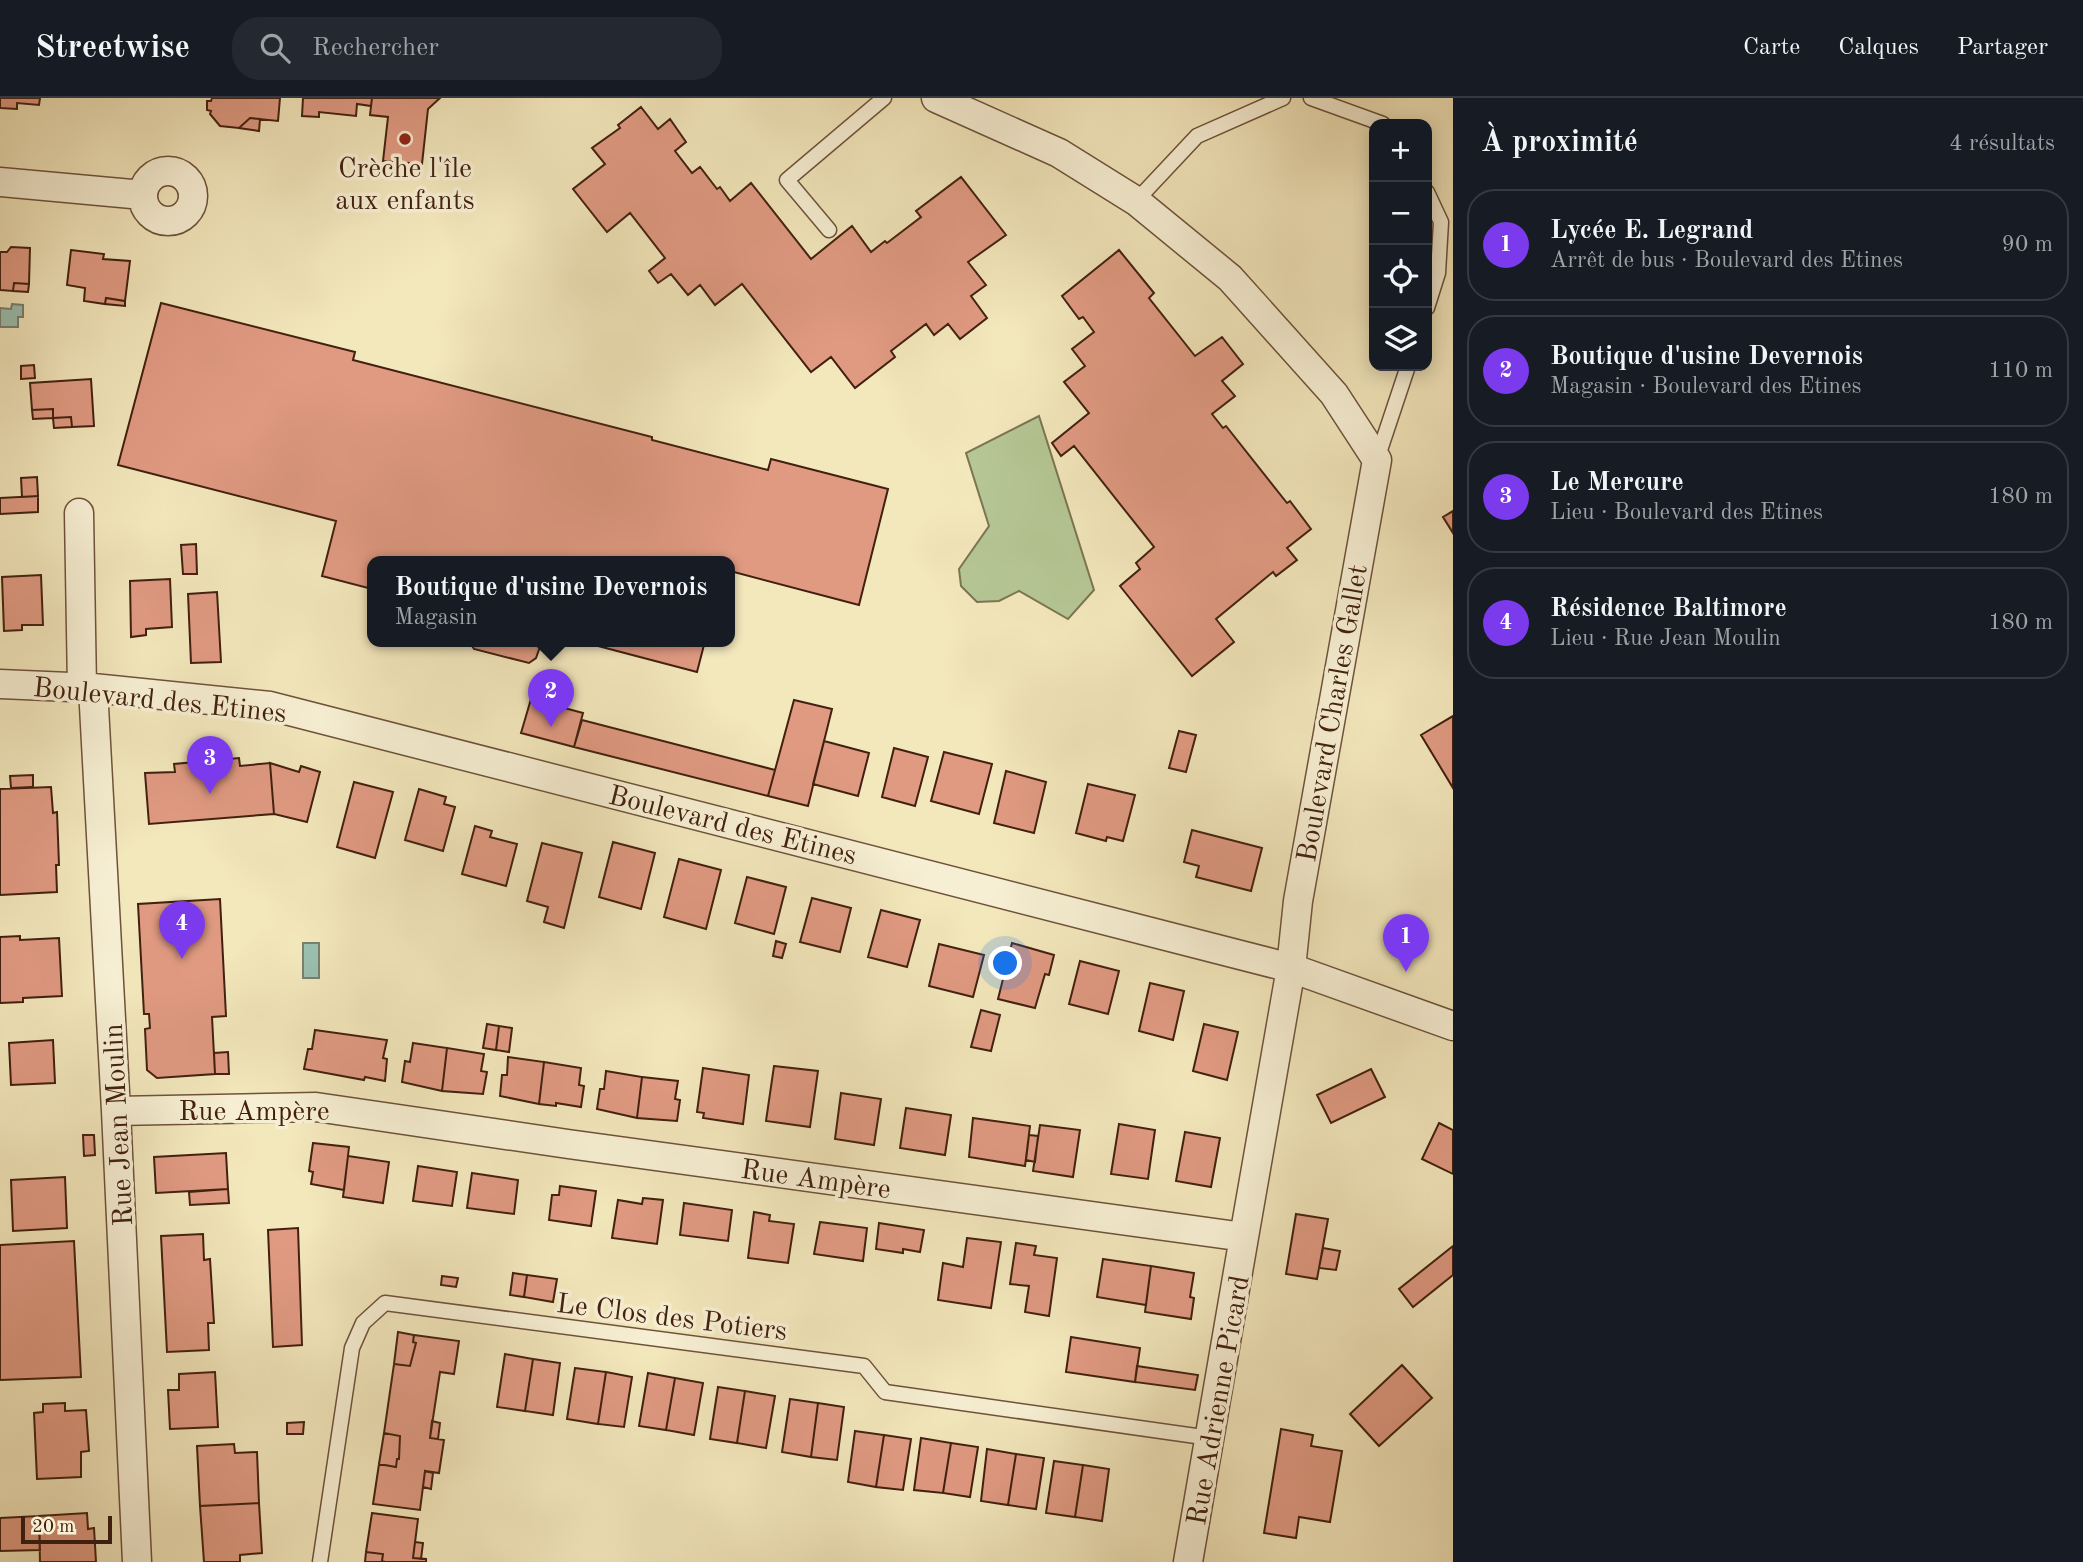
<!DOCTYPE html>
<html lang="fr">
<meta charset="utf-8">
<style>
body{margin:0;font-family:"Old Standard TT",serif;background:#242831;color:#f1f3f6}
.controls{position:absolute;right:21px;top:21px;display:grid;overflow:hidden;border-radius:14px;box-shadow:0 4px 18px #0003}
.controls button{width:63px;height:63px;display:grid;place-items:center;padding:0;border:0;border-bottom:2px solid #363941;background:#171b24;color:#f1f3f6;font:35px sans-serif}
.scale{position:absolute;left:21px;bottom:18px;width:91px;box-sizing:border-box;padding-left:7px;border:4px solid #42200f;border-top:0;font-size:19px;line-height:24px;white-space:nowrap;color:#42200f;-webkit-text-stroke:5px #f7efd3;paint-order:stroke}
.you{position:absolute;left:1006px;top:866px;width:24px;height:24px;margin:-18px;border:5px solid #fff;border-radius:50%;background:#1a73e8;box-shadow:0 0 0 10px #1a73e833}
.badge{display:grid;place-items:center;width:46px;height:46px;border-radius:50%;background:#7c3aed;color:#fff;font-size:23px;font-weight:700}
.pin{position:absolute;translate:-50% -58px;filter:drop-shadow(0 2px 4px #0008)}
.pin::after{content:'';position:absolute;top:37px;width:24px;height:21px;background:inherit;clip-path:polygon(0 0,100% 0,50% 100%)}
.popup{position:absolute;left:367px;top:458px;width:368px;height:91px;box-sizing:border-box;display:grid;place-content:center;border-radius:14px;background:#171b24;filter:drop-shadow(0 2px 5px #0005);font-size:23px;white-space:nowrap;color:#9ea1a6}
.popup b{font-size:26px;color:#f1f3f6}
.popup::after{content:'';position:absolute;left:50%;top:100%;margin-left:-14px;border:14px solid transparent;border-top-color:#171b24}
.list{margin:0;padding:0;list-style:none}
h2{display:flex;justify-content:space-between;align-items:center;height:91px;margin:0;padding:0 28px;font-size:30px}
h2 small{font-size:23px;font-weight:400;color:#9ea1a6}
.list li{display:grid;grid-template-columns:46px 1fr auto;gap:21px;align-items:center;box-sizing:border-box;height:112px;margin:0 14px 14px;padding:0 14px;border:2px solid #363941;border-radius:28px}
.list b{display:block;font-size:26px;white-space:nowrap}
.list p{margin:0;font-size:23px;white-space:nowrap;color:#9ea1a6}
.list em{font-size:23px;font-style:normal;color:#9ea1a6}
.icon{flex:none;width:38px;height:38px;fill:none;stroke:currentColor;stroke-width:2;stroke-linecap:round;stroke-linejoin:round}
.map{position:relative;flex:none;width:1453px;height:1464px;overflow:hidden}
header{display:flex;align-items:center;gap:42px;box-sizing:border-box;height:98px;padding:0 35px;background:#171b24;border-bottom:2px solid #363941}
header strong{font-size:33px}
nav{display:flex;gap:38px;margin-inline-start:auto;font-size:24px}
.search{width:490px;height:63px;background:#242831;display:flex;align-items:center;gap:18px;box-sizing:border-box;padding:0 24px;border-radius:28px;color:#9ea1a6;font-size:26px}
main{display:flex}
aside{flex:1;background:#171b24}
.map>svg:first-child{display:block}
</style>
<header>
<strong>Streetwise</strong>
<div class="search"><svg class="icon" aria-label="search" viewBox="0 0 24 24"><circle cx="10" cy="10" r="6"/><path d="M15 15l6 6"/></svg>Rechercher</div>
<nav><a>Carte</a><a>Calques</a><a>Partager</a></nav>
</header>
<main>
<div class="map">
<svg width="1453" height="1464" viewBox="0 0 1453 1464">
<rect width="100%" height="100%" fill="#f3e7bc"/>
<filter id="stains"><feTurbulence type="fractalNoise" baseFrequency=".00286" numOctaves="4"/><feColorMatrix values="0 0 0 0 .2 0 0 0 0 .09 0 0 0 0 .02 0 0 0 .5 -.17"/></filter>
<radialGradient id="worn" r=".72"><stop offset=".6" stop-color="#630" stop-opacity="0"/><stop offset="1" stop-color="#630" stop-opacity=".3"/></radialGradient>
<!-- green -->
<path fill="#b5c795" stroke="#7c7452" stroke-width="2" d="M1039,318L1094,492L1068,521L1019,493L999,503L977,504L961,488L959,471L989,428L966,355Z"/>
<!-- water -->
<path fill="#9bc0b0" stroke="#778070" stroke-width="2" d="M12,206L23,207V219H18V229H0V210L11,211Z
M303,845H319V880H303Z"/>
<!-- building -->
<path fill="#e09a82" stroke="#42200f" stroke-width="2" d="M0,0H40L39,7L17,5V11L0,10Z
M212,0H280L278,23L250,20L239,30L220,28L210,16L211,13L207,12V3H211Z
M303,0H372L371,8L357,6L356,18L319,14V19L302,18Z
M372,0H440L428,11L422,66L383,63L388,19L370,17Z
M641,9L658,31L670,21L686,44L675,53L692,75L700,69L717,91L720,89L730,103L751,85L811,161L852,128L871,154L885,143L887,145L921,119L916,113L961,79L1006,137L968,164L986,187L971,198L987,220L960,241L948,226L934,237L926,226L891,253L895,259L855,290L831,259L811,274L742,186L715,207L700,187L688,197L671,176L658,185L649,173L665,160L630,115L607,134L573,91L605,66L592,50L620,30L618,27Z
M250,20L260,21L259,33L239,30Z
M11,149L30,150L29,186L14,185L13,193L0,192V154H7Z
M71,152L104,156L103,161L130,163L125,203L106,200L105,206L84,203L85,190L67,187Z
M1119,152L1154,195L1149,200L1195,258L1222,239L1243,266L1222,283L1235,298L1212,316L1223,330L1226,328L1287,405L1290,403L1311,431L1287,450L1297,462L1276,478L1273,474L1216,521L1234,544L1192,578L1120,488L1140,471L1136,465L1154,449L1074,348L1061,358L1052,345L1089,315L1064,284L1085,268L1072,251L1094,234L1083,219L1079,221L1062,198Z
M14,185L29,186L28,194L13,193Z
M106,200L125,203V208L105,206Z
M161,205L355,254L353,262L652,339V342L768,372L771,361L888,391L859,507L730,473V463H372V491L322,478L336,423L118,367Z
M34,267L35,280L21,281V268Z
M91,281L94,328L72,329L71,319L53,320V311L32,312L30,285Z
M53,311V320L33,321L32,312Z
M71,319L72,329L54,330L53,320Z
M37,379L38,398L22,399L21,380Z
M38,398V414L0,416V400Z
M1453,413V435L1443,419Z
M196,446L197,476H183L181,447Z
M41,477L43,527H22V532L4,533L2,479Z
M170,481L172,529L146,531V537L131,539L130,483Z
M217,494L221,564L191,565L188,496Z
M469,543H542L536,560L529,565L474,551Z
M579,543H705L697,574Z
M531,601L583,615L574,649L521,635Z
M794,602L832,611L808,708L768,698Z
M1453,618V690L1421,637Z
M582,622L775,672L768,698L574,649Z
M1179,633L1196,637L1186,674L1169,670Z
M824,643L869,655L858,698L813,686Z
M894,650L928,659L915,708L882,699Z
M944,654L992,666L979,716L931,703Z
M239,660L240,668L270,665L274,716L149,726L145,675L175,674L174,666Z
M270,665L299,674L301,668L320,674L307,724L274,716Z
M1006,673L1046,684L1034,735L994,725Z
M33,677V689L11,690L10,678Z
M354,684L393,694L375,760L337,749Z
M1088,686L1135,697L1123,743L1107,739L1106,743L1076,735Z
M51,689L53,715L57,714L59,767H56L57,794L0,797V691Z
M419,691L446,699L444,706L455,709L443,753L405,742Z
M475,728L492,733L490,739L517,746L506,788L462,776Z
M1192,732L1262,750L1251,793L1196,779L1199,768L1184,764Z
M613,744L655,755L641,811L599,799Z
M542,745L582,755L564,830L544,824L548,809L527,803Z
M679,761L721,772L706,831L664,819Z
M747,779L786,789L774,836L735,825Z
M812,800L851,810L840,854L800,844Z
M220,801L226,918L212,919L215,976L157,980L147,972L145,931L150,930L149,916H144L138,806Z
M881,812L920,822L907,869L868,859Z
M20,838V842L59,840L62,898L23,900V904L0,905V839Z
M776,843L786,846L782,860L773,858Z
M1012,845L1054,857L1049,877L1045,876L1035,910L998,901Z
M939,846L984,857L973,899L929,888Z
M1080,863L1119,873L1108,916L1069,906Z
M1150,885L1184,893L1173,942L1139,933Z
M981,912L1000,917L991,953L971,949Z
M487,926L499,928L496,952L483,950Z
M1204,926L1238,934L1227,982L1193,973Z
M499,928L512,930L509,954L496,952Z
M315,932L387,942L383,960L387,961L385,983L365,979L364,982L304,971L308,951H312Z
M53,942L55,985L11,987L9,945Z
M413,945L447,950L442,993L402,984L405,963L410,964Z
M447,950L484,956L481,973L487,974L483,996L442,993Z
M228,954L229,976H215L214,955Z
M508,959L544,964L539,1006L500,998L502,977H507Z
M544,964L581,970L579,987L584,988L581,1009L556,1005V1008L539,1006Z
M774,968L818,973L810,1029L766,1023Z
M703,970L749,977L743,1026L703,1020L704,1015L697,1014Z
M1371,971L1385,999L1331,1025L1317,997Z
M606,973L642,979L637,1020L597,1011L600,991H604Z
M642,979L678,983L675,1001L680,1002L677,1023L637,1020Z
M841,995L881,1001L874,1047L835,1041Z
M906,1010L951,1017L945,1057L900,1050Z
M973,1020L1030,1028L1025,1068L969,1059Z
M1439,1025L1453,1032V1076L1422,1061Z
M1119,1026L1155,1032L1148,1081L1111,1076Z
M1040,1027L1080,1032L1073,1079L1033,1073Z
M1185,1034L1220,1040L1211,1089L1176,1083Z
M83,1037H94L95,1057L84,1058Z
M1029,1037L1038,1038L1035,1064L1026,1062Z
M313,1045L349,1049L344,1092L311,1086L313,1074L309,1073Z
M226,1055L228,1091L156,1095L154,1059Z
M348,1058L389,1064L383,1105L343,1099Z
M418,1068L457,1074L452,1108L413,1103Z
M472,1075L518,1082L514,1116L467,1110Z
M65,1079L67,1130L13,1133L11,1082Z
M560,1088L596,1093L591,1128L549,1122L552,1097H559Z
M228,1091L229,1105L190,1107L189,1094Z
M643,1100L663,1102L657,1146L612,1140L618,1102L642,1106Z
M684,1105L732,1112L728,1143L680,1137Z
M754,1114L770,1117L769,1123L794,1126L788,1165L748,1160Z
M1296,1116L1328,1121L1317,1181L1286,1176Z
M820,1124L867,1130L863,1163L814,1156Z
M879,1125L924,1132L920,1154L903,1151V1155L876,1151Z
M298,1130L302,1247L273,1249L268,1132Z
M203,1136L204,1162L210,1161L214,1225H208L209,1252L167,1254L161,1138Z
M967,1140L1001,1144L991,1210L938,1202L943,1165L963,1169Z
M74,1143L81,1279L0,1282V1147Z
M1016,1145L1036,1148L1034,1157L1057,1160L1049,1218L1025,1214L1029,1188L1010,1186Z
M1453,1148V1177L1413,1209L1399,1191Z
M1323,1150L1340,1153L1336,1172L1319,1170Z
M1103,1161L1151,1168L1146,1207L1097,1199Z
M1151,1168L1194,1175L1190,1199L1194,1200L1191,1221L1145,1214Z
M513,1175L527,1177L524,1199L510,1197Z
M527,1177L557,1181L553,1204L524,1199Z
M442,1178L458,1180L456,1189L441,1187Z
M398,1234L414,1237L413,1244L416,1245L410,1268L394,1266Z
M414,1237L459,1243L454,1276L440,1274L430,1340L444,1342L439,1375L425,1373L420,1412L373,1406L379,1366L396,1369L397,1361H399L400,1338L384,1335L394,1266L410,1268L416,1245L413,1244Z
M1071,1239L1140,1250L1135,1284L1066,1274Z
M505,1256L533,1261L525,1313L497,1309Z
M533,1261L560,1265L553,1317L525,1313Z
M1402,1267L1432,1300L1379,1348L1350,1316Z
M1137,1268L1198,1277L1195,1292L1135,1284Z
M575,1270L606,1274L598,1326L567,1321Z
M215,1274L218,1329L170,1331L168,1292H179V1276Z
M606,1274L632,1279L624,1329L598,1326Z
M648,1275L675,1280L666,1332L639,1328Z
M675,1280L703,1285L694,1337L666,1332Z
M718,1289L745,1293L737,1345L710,1341Z
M745,1293L775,1298L766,1350L737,1345Z
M790,1301L818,1305L811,1359L782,1354Z
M65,1305V1313L86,1312L89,1353L81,1354V1379L37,1381L34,1315L43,1314V1306Z
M818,1305L844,1309L837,1362L811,1359Z
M432,1323L440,1325L438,1341L430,1340Z
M304,1324L303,1336H287V1325Z
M1281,1331L1313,1337L1311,1348L1342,1353L1330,1424L1299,1419L1296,1440L1264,1435Z
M855,1333L884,1337L876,1389L848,1384Z
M384,1335L400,1338L399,1361H397L396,1369L379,1366Z
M884,1337L911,1341L903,1392L876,1389Z
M921,1340L951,1345L943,1395L914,1392Z
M951,1345L978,1349L970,1399L943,1395Z
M234,1346L235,1355L257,1354L259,1405L200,1408L197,1348Z
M987,1351L1016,1356L1008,1407L981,1403Z
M1016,1356L1044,1360L1036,1411L1008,1407Z
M1054,1363L1083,1367L1075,1419L1046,1415Z
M1083,1367L1109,1371L1102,1423L1075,1419Z
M425,1373L433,1375L431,1391L423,1389Z
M259,1405L262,1455L240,1457V1464H204L200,1408Z
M87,1415L88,1431L94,1430L96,1464H40L39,1418Z
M372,1415L418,1421L413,1460L426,1461V1464H385L382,1463L383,1456L366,1454Z
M39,1418L40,1452L0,1453V1420Z
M415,1444L423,1445L421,1461L413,1460Z
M366,1454L383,1456L382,1463L385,1464H365Z"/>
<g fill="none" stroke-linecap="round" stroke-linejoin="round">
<!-- lane casing -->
<g stroke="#6e523a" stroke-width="17">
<path id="lane" d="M1311,0L1383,26
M1427,94L1441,124L1438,175L1427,210
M1136,103L1197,38L1283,0
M829,132L787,82L884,0
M1377,361L1408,268
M320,1464L352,1250L363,1225L385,1205L864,1268L885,1294L1210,1340"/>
</g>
<!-- street casing -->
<g stroke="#6e523a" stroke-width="31">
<path id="street" d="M143 98a25 25 0 1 1 50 0a25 25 0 1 1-50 0Z
M0,84L143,97
M79,415L82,590
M0,586L93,590L270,608L1291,870L1453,928
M93,590L116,1013L137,1464
M116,1013L316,1009L568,1046L1244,1139L1291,870L1298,803L1377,362L1334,296L1230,180L1136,103L1059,55L936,0
M1188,1464L1244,1139"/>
</g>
<!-- lane -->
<use href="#lane" stroke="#f7efd3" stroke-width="14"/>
<!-- street -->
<use href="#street" stroke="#f7efd3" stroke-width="28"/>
</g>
<!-- markers -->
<circle fill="#8f2418" stroke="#f7efd3" stroke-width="2.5" cx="405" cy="41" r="7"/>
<g text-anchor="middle" stroke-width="7" stroke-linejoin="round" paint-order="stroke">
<!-- poi labels -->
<g font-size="28" fill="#42200f" stroke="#f7efd3">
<text x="405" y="79">Crèche l'île<tspan x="405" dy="32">aux enfants</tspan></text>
</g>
<!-- street labels -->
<g font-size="28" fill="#42200f" stroke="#f7efd3">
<text transform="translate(160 601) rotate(6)" y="10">Boulevard des Etines</text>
<text transform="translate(1331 615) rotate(-80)" y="10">Boulevard Charles Gallet</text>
<text transform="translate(733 726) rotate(14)" y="10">Boulevard des Etines</text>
<text x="254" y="1022">Rue Ampère</text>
<text transform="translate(117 1027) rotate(-93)" y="10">Rue Jean Moulin</text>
<text transform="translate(816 1080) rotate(8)" y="10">Rue Ampère</text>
<text transform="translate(672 1218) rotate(7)" y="10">Le Clos des Potiers</text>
<text transform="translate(1217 1302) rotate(-80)" y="10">Rue Adrienne Picard</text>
</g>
</g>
<rect width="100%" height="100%" filter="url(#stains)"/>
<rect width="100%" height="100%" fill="url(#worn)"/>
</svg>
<div class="controls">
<button>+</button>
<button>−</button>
<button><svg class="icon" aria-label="locate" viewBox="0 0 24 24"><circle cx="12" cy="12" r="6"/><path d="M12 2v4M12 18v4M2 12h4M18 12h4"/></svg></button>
<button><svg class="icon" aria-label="layers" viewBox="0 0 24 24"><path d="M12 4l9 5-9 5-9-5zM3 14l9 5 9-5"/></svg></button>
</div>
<div class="scale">20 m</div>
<div class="you"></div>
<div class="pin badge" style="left:1406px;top:874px">1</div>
<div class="pin badge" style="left:551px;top:629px">2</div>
<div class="popup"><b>Boutique d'usine Devernois</b>Magasin</div>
<div class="pin badge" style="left:210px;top:696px">3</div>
<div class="pin badge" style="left:182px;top:861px">4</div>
</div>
<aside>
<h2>À proximité<small>4 résultats</small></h2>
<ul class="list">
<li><span class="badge">1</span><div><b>Lycée E. Legrand</b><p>Arrêt de bus · Boulevard des Etines</p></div><em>90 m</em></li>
<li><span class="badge">2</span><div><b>Boutique d'usine Devernois</b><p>Magasin · Boulevard des Etines</p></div><em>110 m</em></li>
<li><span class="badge">3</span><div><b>Le Mercure</b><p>Lieu · Boulevard des Etines</p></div><em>180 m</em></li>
<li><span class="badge">4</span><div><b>Résidence Baltimore</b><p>Lieu · Rue Jean Moulin</p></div><em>180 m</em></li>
</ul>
</aside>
</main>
